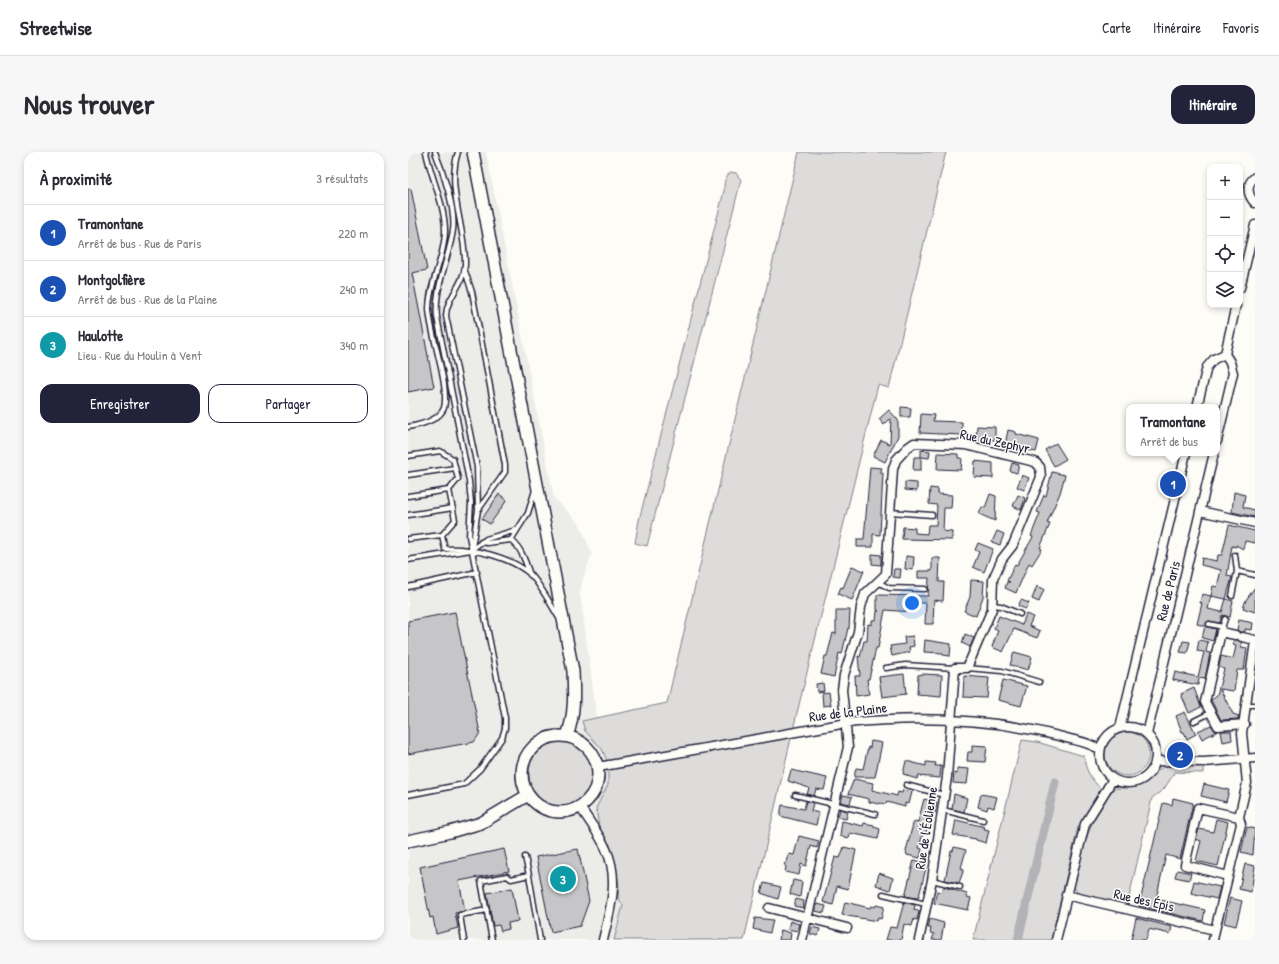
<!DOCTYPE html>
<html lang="fr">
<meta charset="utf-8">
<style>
body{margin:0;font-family:"Patrick Hand",sans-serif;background:#f7f7f7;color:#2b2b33}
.controls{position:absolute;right:12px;top:12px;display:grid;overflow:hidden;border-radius:8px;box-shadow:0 2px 6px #0003}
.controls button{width:36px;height:36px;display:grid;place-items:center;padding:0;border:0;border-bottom:1px solid #e1e1e2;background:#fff;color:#2b2b33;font:20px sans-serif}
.you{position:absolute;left:504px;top:451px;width:14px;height:14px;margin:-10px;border:3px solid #fff;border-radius:50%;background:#1a73e8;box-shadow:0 0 0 6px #1a73e833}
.badge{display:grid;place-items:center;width:26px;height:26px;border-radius:50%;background:#22223b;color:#fff;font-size:13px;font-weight:700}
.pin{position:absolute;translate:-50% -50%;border:2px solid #fff;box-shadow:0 1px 4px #0006}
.popup{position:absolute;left:718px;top:252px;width:94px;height:52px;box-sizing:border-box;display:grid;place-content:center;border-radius:8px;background:#fff;filter:drop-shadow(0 1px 3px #0005);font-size:13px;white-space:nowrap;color:#7c7c81}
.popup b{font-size:15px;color:#2b2b33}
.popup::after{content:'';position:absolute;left:50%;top:100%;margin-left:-8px;border:8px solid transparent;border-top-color:#fff}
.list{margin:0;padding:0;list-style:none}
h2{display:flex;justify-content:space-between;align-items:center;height:52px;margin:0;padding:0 16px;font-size:17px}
h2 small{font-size:13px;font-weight:400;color:#7c7c81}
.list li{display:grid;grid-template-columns:26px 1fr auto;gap:12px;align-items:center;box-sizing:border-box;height:56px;padding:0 16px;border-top:1px solid #e1e1e2}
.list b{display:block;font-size:15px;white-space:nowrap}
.list p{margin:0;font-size:13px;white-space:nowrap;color:#7c7c81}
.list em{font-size:13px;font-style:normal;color:#7c7c81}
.actions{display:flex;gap:8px;padding:12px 16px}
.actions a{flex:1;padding:9px 0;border:1px solid #22223b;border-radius:12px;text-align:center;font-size:14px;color:#22223b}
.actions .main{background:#22223b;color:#fff}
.icon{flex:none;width:22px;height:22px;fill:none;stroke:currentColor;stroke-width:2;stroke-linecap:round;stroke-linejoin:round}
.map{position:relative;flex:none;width:847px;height:788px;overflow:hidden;border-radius:12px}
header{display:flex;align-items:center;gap:24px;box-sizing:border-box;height:56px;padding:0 20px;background:#fff;border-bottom:1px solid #e1e1e2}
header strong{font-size:19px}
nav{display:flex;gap:22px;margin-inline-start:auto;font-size:14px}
.intro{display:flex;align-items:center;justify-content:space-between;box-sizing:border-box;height:96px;padding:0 24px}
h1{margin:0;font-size:28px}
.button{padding:10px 18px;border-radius:12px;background:#22223b;color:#fff;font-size:14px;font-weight:700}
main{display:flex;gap:24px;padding:0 24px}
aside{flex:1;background:#fff;border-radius:12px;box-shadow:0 2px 6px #0003}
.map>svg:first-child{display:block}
</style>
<header>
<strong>Streetwise</strong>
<nav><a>Carte</a><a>Itinéraire</a><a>Favoris</a></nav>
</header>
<div class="intro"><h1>Nous trouver</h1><a class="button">Itinéraire</a></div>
<main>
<aside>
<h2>À proximité<small>3 résultats</small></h2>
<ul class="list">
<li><span class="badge" style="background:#1a4fb4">1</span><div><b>Tramontane</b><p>Arrêt de bus · Rue de Paris</p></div><em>220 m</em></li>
<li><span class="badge" style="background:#1a4fb4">2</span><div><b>Montgolfière</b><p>Arrêt de bus · Rue de la Plaine</p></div><em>240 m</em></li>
<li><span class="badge" style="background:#0f9aa8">3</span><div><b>Haulotte</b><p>Lieu · Rue du Moulin à Vent</p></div><em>340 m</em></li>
</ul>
<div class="actions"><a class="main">Enregistrer</a><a>Partager</a></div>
</aside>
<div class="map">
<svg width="847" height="788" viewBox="0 0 847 788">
<rect width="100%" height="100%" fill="#fdfcf7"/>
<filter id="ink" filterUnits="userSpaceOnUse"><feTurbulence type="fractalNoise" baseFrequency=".025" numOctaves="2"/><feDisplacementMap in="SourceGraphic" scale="8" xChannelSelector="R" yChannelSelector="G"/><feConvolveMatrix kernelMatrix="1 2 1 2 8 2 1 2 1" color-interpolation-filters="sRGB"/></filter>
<g filter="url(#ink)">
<!-- built -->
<path fill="#ecece9" d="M0,0H78L146,346L171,371L184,402L174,430L172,441L189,566L174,569L177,579L194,597L200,611V633L188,657L191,675L202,693L208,715L211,734L210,746L215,753L206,788H0Z"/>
<!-- green -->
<path fill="#dddcdb" stroke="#807f8b" d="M391,0H538L481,236L470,233L388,565L336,788H206L215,753L210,746L211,734L208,715L202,693L191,675L188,656L200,633V611L194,597L177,579L174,569L259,551Z
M323,20L328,21L333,28L239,394L227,391L231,368L316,39C316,31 316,25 323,20Z
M697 602a22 22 0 1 1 44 0a22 22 0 1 1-44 0Z
M614,588L629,590L676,604C677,618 683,627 693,637L670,675L643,788H565Z
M121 622a32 32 0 1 1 64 0a32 32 0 1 1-64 0Z
M758,614H795V621L767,620L756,637L744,646L719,754L670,742L665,733C674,698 682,665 705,637C715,635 726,636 736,631C745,626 748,617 758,614Z"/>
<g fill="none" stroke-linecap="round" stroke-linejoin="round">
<!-- canal -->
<path stroke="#b2b2b7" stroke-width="9" d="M610,788L647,630"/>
</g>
<!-- building -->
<path fill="#c6c6c8" stroke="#22223b" d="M0,37H3L19,118L4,121L26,235L0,240Z
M493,255L503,256L502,265H493Z
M481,258L490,268V284L477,310L465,304L473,288L482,292L483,266L476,273L471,267Z
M513,262L526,263L525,269L554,270V283L512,281Z
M569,274L587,275V288H568Z
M600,278L608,280V282L631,288L628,300L597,293Z
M648,291L658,307L646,314L637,298Z
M513,298L522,299L521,306L513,305Z
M530,301L550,302V306H554L553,318L529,317Z
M506,305H513V318H505Z
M567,309L585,311V326L566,325Z
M604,311L611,313L609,321L602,319Z
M462,315L474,316L472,321H475L472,383L465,382V395H449V387H456Z
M644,320L657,323L652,341L639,371L642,372L632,396L634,397L624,413L621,411L608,441L597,436L599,430H602L599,429L607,412L609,413L625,385L623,384L632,361L629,360L636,343L638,344Z
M614,323L621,326L616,338L609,335Z
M497,330L509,331V339L497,338Z
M522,336L530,337V342L544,343L543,356H536L535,379L544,380V388L494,387L495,375L507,376V381L519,382L520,373H528L529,353L521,352Z
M826,340L837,343L835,355L847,358V365L824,360Z
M91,342L99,348L82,372L74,367Z
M582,342L588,344L587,369L571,362L574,355L577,356Z
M610,343L617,346L613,358L605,354Z
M821,373L847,379V391L837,389L835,397L828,393V395L824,394L819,424L824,425L818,447L803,444L805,434L809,435L813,418L793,413L794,406L809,409L810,403H814Z
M589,379L596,382L592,393L584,390Z
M570,391L585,397L576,420L565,415L571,400L567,398Z
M464,402L473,403V413L464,412Z
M498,404L506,405L505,418L497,417Z
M524,406H532L531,430H536L535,449L526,448L525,472H517L518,451H504V460L477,458L470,496H468L461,527H459L461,542L448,544L447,524H452L450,504L452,505L456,489H459L460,472L464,473V468H468L469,459H471L469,458V443L520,444L521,426H510V419H524Z
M444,414L456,419L444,448L430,442L433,435L435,436Z
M486,417H493L492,426L485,425Z
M563,428L576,429L575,445L568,464L556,459L562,445Z
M629,434L636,437L631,450L624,447Z
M847,435V460L835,456L838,448Z
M794,442L803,444L800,457L814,460L818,447L825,449L822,465L814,463L812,471L801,469L798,471L799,475L808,477L805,489L794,486L797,474L789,472L794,451H792Z
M613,448L621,451L618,457L610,454Z
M428,458H442L441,477L440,476L434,502L431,501L426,525L413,522L417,504H419L425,481L428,482Z
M47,460L72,581L66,590L0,602V469Z
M618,462L625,465L621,474L632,479L629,486L606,477L595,500L584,495L590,478L586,476L591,464L614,473Z
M831,468L845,471L844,478L837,477V480H832L829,478Z
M557,482L566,486L562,495L554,491Z
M505,484L506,494L501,495L502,500L484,504L482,494L497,492L496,485Z
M517,488L543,492L542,504L535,503V501L516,500Z
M791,488L800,490L798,500L802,501L797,527L791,526L790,533L765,528L767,520L790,525L796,500L789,499Z
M826,488H829L834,491L833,495L839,496L836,518H829L826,539L812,537L825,562L831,564L830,567L813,568L803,548L809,543L816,517L811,515L813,504L825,507L828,494L825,493Z
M775,489L782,490L779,501L772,500Z
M606,500L624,505L620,518L602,513Z
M496,522L498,542L474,545L471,525Z
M515,522L534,523L533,544L509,542L510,523Z
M556,524L581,526L579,546L555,545Z
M595,528L619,534L613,554L590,548Z
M415,531L416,539L409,540L408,532Z
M786,536L793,555L781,561L773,542Z
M421,540L423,553L415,554L414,541Z
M777,560L788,582L779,587L776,580H774L768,564Z
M803,573L807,579H810L794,587L790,579Z
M813,579H823L824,588L815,590Z
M463,589L474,591L467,625H446L448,616L455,617L460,595L462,596Z
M564,593L579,594L577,610L559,609L560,600H564Z
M498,609L518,614V610L528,611L527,614H533L532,626L510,624L509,627L499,624V623L495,622Z
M549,616L561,617L559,632L545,631L546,621L549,622Z
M383,618L419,626L416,638L408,637L406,644L399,642L401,636L380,629Z
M446,627L465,631L464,638L489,644L490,640L494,641L495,638L504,640L501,652L497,651V655L479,650L478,652L472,651L471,652L461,650V647L440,642Z
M796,632L821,638L818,650L793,644Z
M546,642L559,646L556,660L544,657Z
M573,642L589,645L586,656L580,654L579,658L570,655Z
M435,643L444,645L442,652L433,650Z
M765,646L785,651L772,707L758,703L748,747L797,758L795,769L731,754L755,651L764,653Z
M516,647L529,650L527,661L525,660L524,664H522L518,681H515L511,696L514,697L512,706L499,703L498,699L505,672L507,669L510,670Z
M398,649L405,651L403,659L411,661L408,673L372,664L374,653L396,657Z
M432,657L440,659L438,667L430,665Z
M808,667L820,670L810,714L788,709L793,689L788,687L791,677L805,680Z
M548,668L577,675L576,677L581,678L578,691L568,688V687L545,683Z
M434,669L455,674L456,671L466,673V675L472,677L470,687L442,681L441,686L432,684Z
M839,675L847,677L845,703L833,700Z
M391,684L411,689L409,696L403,694L398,714L393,712L391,723L377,720L378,715L376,712L379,710L381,702L386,703Z
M436,695L448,698L440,737L429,734L425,753L415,750L427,705L432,706Z
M546,695L558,698L553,716L556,717L551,731L537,728L543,699H545Z
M96,697L101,719L51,729L57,759L47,761L50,776L28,782L25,765L22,766L12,715Z
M170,697L181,749L172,774L143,780L128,705Z
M506,708L518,711L516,716H518L511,744L509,746L497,744Z
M837,712L847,714L843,740L831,737Z
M769,718L783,721L781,728L767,725Z
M471,721L485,726L482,738L468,733Z
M385,728L394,730L392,745L382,742Z
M786,729L812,735L809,747L783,741Z
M356,731L373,735L370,747L353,741Z
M536,735L559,742V745L563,746L560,758L526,751L529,739L533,740Z
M104,736L110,769L100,771L101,777L93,779L91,773L85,774L79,741Z
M822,746L834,749L828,774L816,771Z
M388,747L396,749L395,756L386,754Z
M437,750L462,756L463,754L467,755L468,753L476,755L473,767L470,766L469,769L434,763Z
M496,750L507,753L506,758L511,759L509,768L506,767L504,774L496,772L493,788H478L482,775L489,776Z
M409,752L418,754L416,761L407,759Z
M347,766L365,768L362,781L345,777Z
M728,766L764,775L762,782L741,777L738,788H723Z
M522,767L536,771L533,788H524L526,782L522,781L523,776H520Z
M382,769L391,772L389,779L380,777Z
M404,775L412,777L410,784L402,782Z
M373,778L383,781L382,788H371Z"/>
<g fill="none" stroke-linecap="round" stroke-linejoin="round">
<!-- lane casing -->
<g stroke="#22223b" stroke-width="7">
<path id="lane" d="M50,0C38,37 58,75 57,113C56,133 38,146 38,164L69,315L70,358L64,396
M57,119L64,140L97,313V320L71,357
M0,275C12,273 31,269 36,256C42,234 22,182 21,157C21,130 37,106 37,79C37,52 23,26 18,0
M0,304L32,299L45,307L50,327L41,338L47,368L34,383L37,397C62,395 103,405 122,422C132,432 143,453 151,466
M0,323L47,316
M0,344L41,338
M482,360L524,363
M0,363L45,356
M0,387L34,383
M103,388L120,361L127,338
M73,390L79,391L103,388C113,395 118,411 122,423
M827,403L829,419L847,423
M0,408L63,398L78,387L108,378
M470,430L481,436L517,437
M0,435L69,420
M824,444L829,419
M585,453L593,454L612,462
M801,472L815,475
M814,476L817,467
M478,516L497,513L547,516
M559,516L594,519L631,530
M839,553H847
M786,569L802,561
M498,633L536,643
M0,643L56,632L72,617L94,586L97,576V566L61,384L63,351L61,329L29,165C26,136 41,107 45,78C48,58 35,19 27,0
M387,643L467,662
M535,658L575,668
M117,705L121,723
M524,728L552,735
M475,742L518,752
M56,788L52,763L79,758
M84,788L73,729L99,724L103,727L121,723L132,788"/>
</g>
<!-- street casing -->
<g stroke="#22223b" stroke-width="11">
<path id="street" d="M847,25C838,32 839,43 847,51
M832,136L847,73
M789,255L799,215L806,207L817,202
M809,289L825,221L822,210L817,202L828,153
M792,359L847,371
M827,483L813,480L797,550L810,574L837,572
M834,485L847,488
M692 603a28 28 0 1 1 56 0a28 28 0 1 1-56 0Z
M712,576L778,301
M739,582L806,301
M747,609L796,610L847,606
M190,615L439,571C511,564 584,566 655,585C667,589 682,590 692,598
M172,655C181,669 192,683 198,697C212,727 202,758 195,788
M820,724L777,713L790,656L831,665
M658,743L807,778L833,672L831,665L839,631L834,581L847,489
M361,756L439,776
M394,788L440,595L434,538L436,523L450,480L453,455L457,442L478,422L485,317L488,308L499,296L506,291L558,293L627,310L632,315L633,325L605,393L594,407L585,427L584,457L559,516H547L539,625L524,728L511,788
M648,788L677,672L705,627
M805,788L807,778"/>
</g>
<!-- secondary casing -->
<g stroke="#22223b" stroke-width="14">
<path id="secondary" d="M65,0L165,519C166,541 167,563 159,584
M114 622a38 38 0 1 1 76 0a38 38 0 1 1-76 0Z
M0,689L42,680L73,671L120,643"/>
</g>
<!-- lane -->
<use href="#lane" stroke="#fdfcf7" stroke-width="4"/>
<!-- street -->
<use href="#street" stroke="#fdfcf7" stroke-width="8"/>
<!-- secondary -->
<use href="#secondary" stroke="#fdfcf7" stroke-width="11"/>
</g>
</g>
<g text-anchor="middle" stroke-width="3" stroke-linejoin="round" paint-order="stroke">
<!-- street labels -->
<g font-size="14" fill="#22223b" stroke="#fdfcf7">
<text transform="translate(587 289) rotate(12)" y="5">Rue du Zephyr</text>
<text transform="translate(760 439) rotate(-76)" y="5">Rue de Paris</text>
<text transform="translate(440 560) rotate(-7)" y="5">Rue de la Plaine</text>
<text transform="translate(518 676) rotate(-81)" y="5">Rue de l'Éolienne</text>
<text transform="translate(736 748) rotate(13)" y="5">Rue des Épis</text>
</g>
</g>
</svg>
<div class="controls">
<button>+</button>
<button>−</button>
<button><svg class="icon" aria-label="locate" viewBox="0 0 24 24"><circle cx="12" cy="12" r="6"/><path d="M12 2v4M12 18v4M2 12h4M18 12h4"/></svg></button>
<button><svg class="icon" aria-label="layers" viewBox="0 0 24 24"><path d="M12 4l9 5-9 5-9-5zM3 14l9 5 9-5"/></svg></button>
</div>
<div class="you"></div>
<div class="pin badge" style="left:765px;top:332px;background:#1a4fb4">1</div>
<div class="popup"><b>Tramontane</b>Arrêt de bus</div>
<div class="pin badge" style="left:772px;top:603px;background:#1a4fb4">2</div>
<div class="pin badge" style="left:155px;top:727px;background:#0f9aa8">3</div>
</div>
</main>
